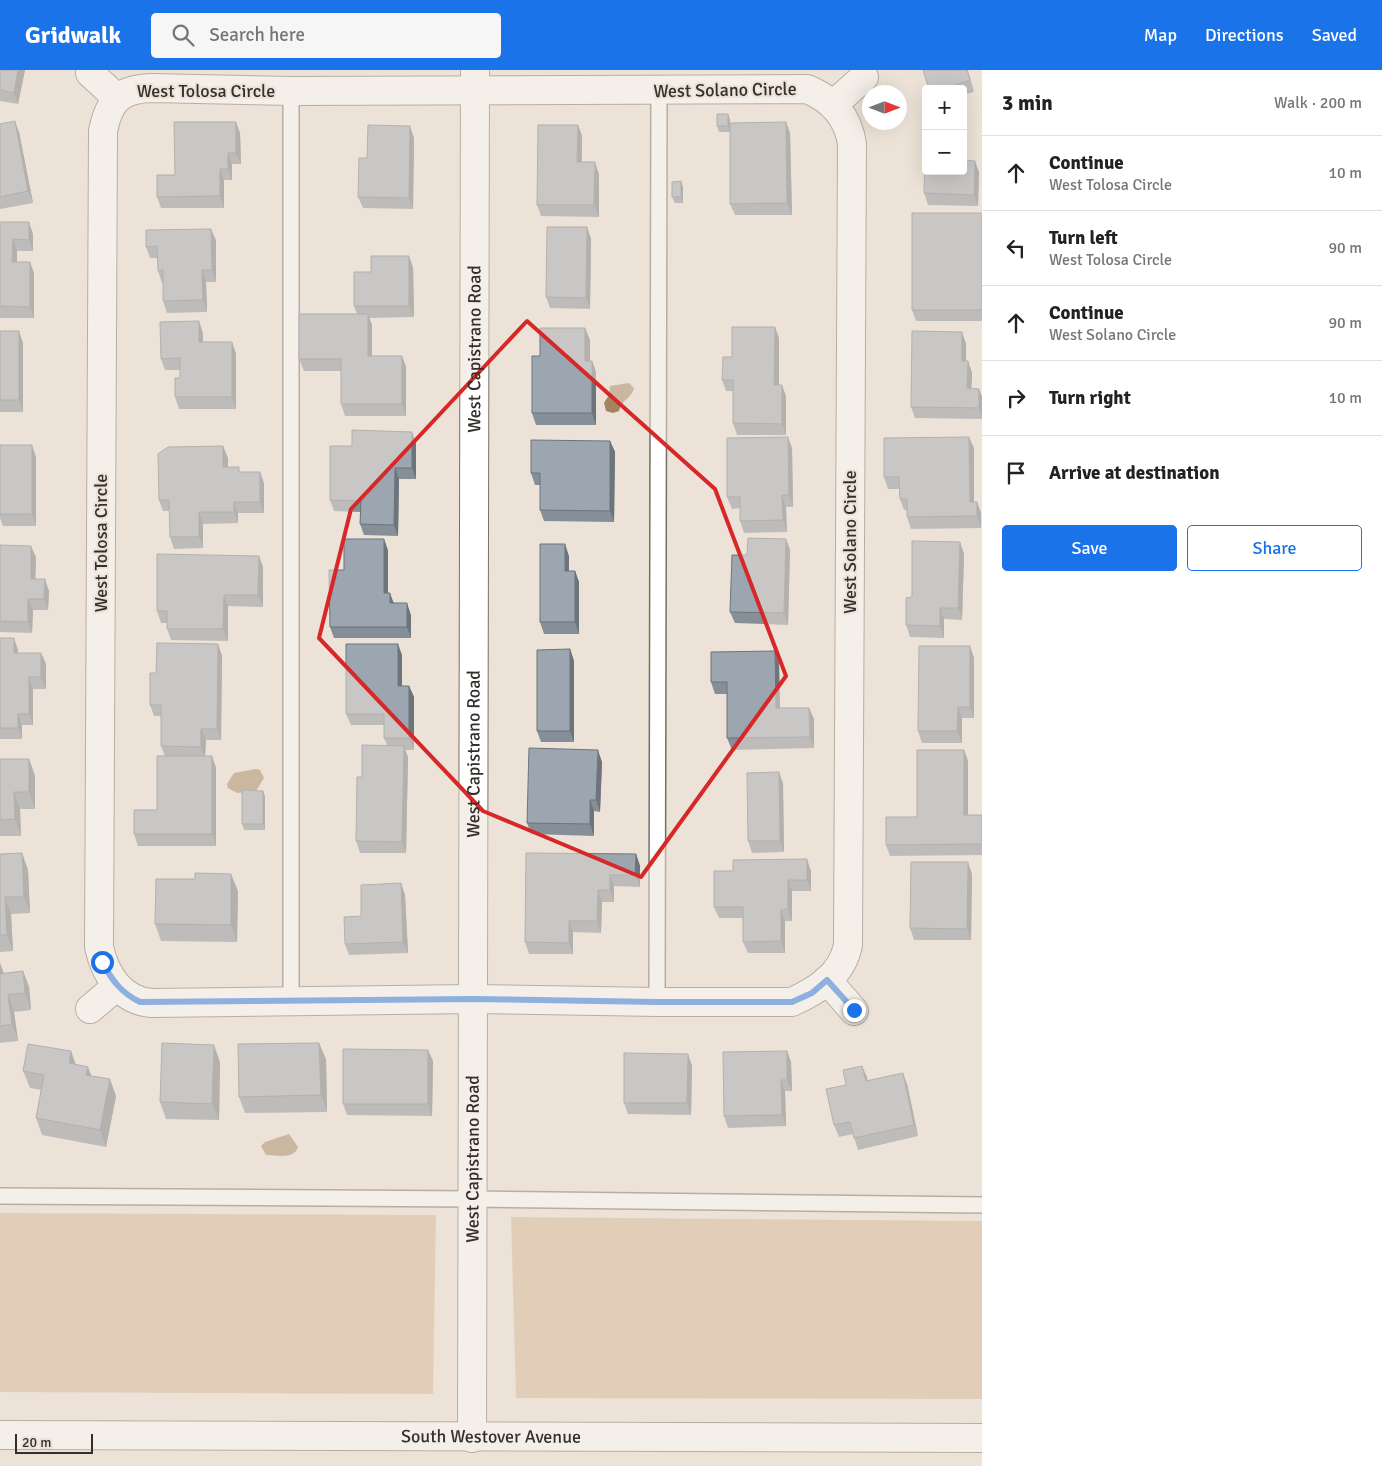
<!DOCTYPE html>
<meta charset="utf-8">
<style>
body{margin:0;font-family:Signika,sans-serif;background:#f6f6f6;color:#222}
.controls{position:absolute;right:15px;top:15px;display:grid;overflow:hidden;border-radius:5px;box-shadow:0 5px 20px #0002}
.controls button{width:45px;height:45px;display:grid;place-items:center;padding:0;border:0;border-bottom:1px solid #e0e0e0;background:#fff;color:#222;font:25px sans-serif}
.compass{position:absolute;left:862px;top:15px;width:45px;height:45px;border-radius:50%;background:#fff;box-shadow:0 5px 20px #0002;rotate:90deg}
.scale{position:absolute;left:15px;bottom:12px;width:78px;box-sizing:border-box;padding-left:5px;border:2px solid #33302b;border-top:0;font-size:14px;line-height:18px;white-space:nowrap;color:#33302b;-webkit-text-stroke:4px #ece2d7;paint-order:stroke}
.stop{position:absolute;width:15px;height:15px;margin:-11px;border:4px solid #1a73e8;border-radius:50%;background:#fff}
.stop.end{background:#1a73e8;border-color:#fff;box-shadow:0 1px 5px #0008}
.list{margin:0;padding:0;list-style:none}
h2{display:flex;justify-content:space-between;align-items:center;height:65px;margin:0;padding:0 20px;font-size:21px}
h2 small{font-size:16px;font-weight:400;color:#767676}
.list li{display:grid;grid-template-columns:32px 1fr auto;gap:15px;align-items:center;box-sizing:border-box;height:75px;padding:0 20px;border-top:1px solid #e0e0e0}
.list b{display:block;font-size:19px;white-space:nowrap}
.list p{margin:0;font-size:16px;white-space:nowrap;color:#767676}
.list em{font-size:16px;font-style:normal;color:#767676}
.actions{display:flex;gap:10px;padding:15px 20px}
.actions a{flex:1;padding:11px 0;border:1px solid #1a73e8;border-radius:5px;text-align:center;font-size:18px;color:#1a73e8}
.actions .main{background:#1a73e8;color:#fff}
.icon{flex:none;width:28px;height:28px;fill:none;stroke:currentColor;stroke-width:2;stroke-linecap:round;stroke-linejoin:round}
.map{position:relative;flex:none;width:982px;height:1396px;overflow:hidden}
header{display:flex;align-items:center;gap:30px;box-sizing:border-box;height:70px;padding:0 25px;background:#1a73e8;color:#fff}
header strong{font-size:24px}
nav{display:flex;gap:28px;margin-inline-start:auto;font-size:18px}
.search{width:350px;height:45px;background:#f6f6f6;display:flex;align-items:center;gap:12px;box-sizing:border-box;padding:0 18px;border-radius:5px;color:#767676;font-size:19px}
main{display:flex}
aside{flex:1;background:#fff}
.map>svg:first-child{display:block}
</style>
<header>
<strong>Gridwalk</strong>
<div class="search"><svg class="icon" aria-label="search" viewBox="0 0 24 24"><circle cx="10" cy="10" r="6"/><path d="M15 15l6 6"/></svg>Search here</div>
<nav><a>Map</a><a>Directions</a><a>Saved</a></nav>
</header>
<main>
<div class="map">
<svg width="982" height="1396" viewBox="0 0 982 1396">
<rect width="100%" height="100%" fill="#ece2d7"/>
<!-- green -->
<path fill="#d5b792" d="M0,1143L436,1145L433,1324L0,1322Z
M511,1147L982,1151V1329L516,1328Z"/>
<!-- water -->
<path fill="#a2845e" d="M629,313L634,318C632,328 621,330 619,341L613,343L606,341L604,333L609,325L610,316Z
M256,699L260,700L264,708L256,721L237,723L228,718L227,714L234,703Z
M289,1064L298,1077C294,1090 277,1085 266,1085L261,1076L265,1072Z"/>
<g fill="none" stroke-linecap="round" stroke-linejoin="round">
<!-- lane casing -->
<g stroke="#776f65" stroke-width="18">
<path id="lane" d="M291,21V931
M657,932L659,21
M0,1126L473,1129L982,1135"/>
</g>
<!-- street casing -->
<g stroke="#776f65" stroke-width="30">
<g id="street">
<path d="M90,3L117,28"/>
<path d="M151,18L291,21L807,19C832,29 848,47 852,74L848,875C842,905 818,920 792,932H657L473,929L152,933C121,931 105,904 99,877L103,61C109,31 120,19 151,18Z"/>
<path d="M833,35L864,7"/>
<path d="M827,910L854,941"/>
<path d="M90,939L117,916"/>
<path id="s1" d="M472,1368L475,2"/>
</g>
</g>
<!-- secondary casing -->
<g stroke="#776f65" stroke-width="30">
<g id="secondary">
<path id="s2" d="M0,1365L982,1368"/>
</g>
</g>
<!-- lane -->
<use href="#lane" stroke="#fff" stroke-width="15"/>
<!-- street -->
<use href="#street" stroke="#fff" stroke-width="28"/>
<!-- secondary -->
<use href="#secondary" stroke="#fff" stroke-width="28"/>
</g>
<!-- wall -->
<path fill="#868f97" d="M0,0H25L18,34L0,31Z
M923,0H968L974,22L963,25V19H929Z
M728,44L730,50V53L790,63L792,145H735L730,134V62H719L717,56Z
M0,54L19,62L33,133L0,139Z
M578,55L582,66V92L599,104V147L541,146L537,135Z
M240,63L241,94H232V110H224V138H161L157,127L175,105Z
M414,68L413,139L363,138L358,127L367,88Z
M979,102L978,136L928,135L924,123Z
M683,117V133H675L672,127Z
M982,143V251H916L912,240Z
M0,152L33,164V181H17V192L34,203V248H0Z
M587,157L591,169L590,239L550,238L546,227Z
M216,170V212H206L207,242L167,243L163,231V213H162L158,201V188H150L146,177Z
M413,197L414,247L369,248L372,255V286H402L406,297V346H345L341,334V301H304L299,289L357,244L354,236L371,202Z
M585,258L590,270V291H592L596,302V355H536L532,343L540,286Z
M0,261L23,273V342H0Z
M962,262L966,274V291H968L972,303L971,318L979,319L982,327V349L915,348L911,337Z
M203,263V272H232L236,284V339H179L175,327L180,308V300H165L161,289Z
M779,268V315L786,326V365H737L733,353V321H726L722,310L732,287Z
M610,371L615,382L614,452L544,451L540,440V415H535L531,403Z
M416,373V409H399L398,466L364,465L360,454V442L334,441L330,430L352,376Z
M0,375L36,387V456H3L0,448Z
M792,378L793,437H786L787,462L744,463L740,451V438L732,439L727,427Z
M974,378V432H977L981,443V458L911,459L907,447V440H904L900,429L899,419H888L884,407Z
M228,388V397L264,413V443H238V453L203,454V478L174,479L170,467V441H163L159,430Z
M786,469L790,480L788,555L735,553L730,542L747,485Z
M960,472L964,484L962,550L944,549V568L910,567L906,555Z
M0,475L36,487L35,509L49,521L48,540H33L32,563L0,562Z
M388,480V523L394,533L411,545V568H334L330,557L344,500Z
M569,486V501H575L579,512V564H544L540,552Z
M263,497V537L228,536V571L171,570L167,559V553H161L157,541Z
M0,568L18,580V583H41L46,594V619H33V655H22V669H0Z
M218,574L222,586L221,670H206L205,686H212L216,698V776H138L134,764L157,740L165,686L161,676V646H154L150,635L156,603Z
M970,576L974,588V648H962V673H922L918,661Z
M570,579L574,591V672H541L537,661Z
M775,581L779,593L780,638H809L814,649V678L732,680L727,668V624H715L711,612Z
M402,585V616H409L414,627V680H405L408,687L406,783H360L356,771L362,707L387,675L384,668V655H351L346,644Z
M964,680L968,691V745H982V785L890,786L886,775L917,747Z
M0,689H29L35,706V739H20L21,766H0Z
M602,692L600,742L594,741V766L531,764L527,753Z
M779,702L783,714L784,782L752,783L748,771Z
M263,721L265,727V760H244L242,754Z
M22,783L28,800L30,843L11,844L13,881L0,882V784Z
M636,784L640,796V817L614,816V832H602L601,863L573,862V884H529L525,872Z
M811,801V821H792V851H785V883H748L743,872V848H719L714,837Z
M972,804L971,870H914L910,858Z
M401,813L405,825L408,883L349,885L345,874L361,846Z
M238,821L237,872L161,871L155,854Z
M0,893L4,903L23,901L29,917L31,940L14,942L18,971L0,973Z
M428,980L433,991L432,1046L347,1045L343,1034Z
M787,981L791,992L792,1021H785L786,1056L728,1058L724,1046Z
M688,984L692,996L691,1045L628,1044L624,1033Z
M326,989L327,1042L245,1043L239,1027Z
M220,992L219,1050L166,1049L160,1032Z
M76,994L88,997L91,1006L116,1026L106,1077L42,1065L36,1048L41,1020L30,1018L23,1001Z
M867,1007V1011L907,1014L918,1066L858,1080L853,1064L839,1067L834,1055L846,1015Z"/>
<!-- shaded-wall -->
<path fill="#6d747b" d="M18,0H25L18,34L14,23Z
M728,44L730,50V62L728,56Z
M15,51L19,62L33,133L28,121Z
M236,52L240,63L241,94L236,83Z
M786,52L790,63L792,145L787,133Z
M578,55L582,66L581,103L577,92Z
M410,56L414,68L413,139L409,128Z
M228,83L232,94V110L228,99Z
M975,91L979,102L978,136L974,125Z
M595,92L599,104V147L594,135Z
M220,99L224,110V138L220,126Z
M681,111L683,117V133L681,127Z
M29,152L33,164V181L29,170Z
M587,157L591,169L590,239L586,228Z
M211,159L216,170V212L212,200Z
M13,169L17,181V203L12,192Z
M409,186L413,197L414,247L409,236Z
M30,192L34,203V248L30,237Z
M202,200L206,212L207,242L203,230Z
M368,244L372,255V297L368,286Z
M199,251L203,263V284L199,272Z
M775,257L779,268V326L774,315Z
M585,258L590,270V302L585,291Z
M19,261L23,273V342L19,330Z
M962,262L966,274V303L962,291Z
M232,272L236,284V339L232,327Z
M402,286L406,297V346L402,334Z
M592,291L596,302V355L592,343Z
M968,291L972,303L971,330L967,318Z
M782,315L786,326V365L782,354Z
M979,319L982,327V348L979,338Z
M412,362L416,373V409L412,398Z
M788,367L792,378L793,437L789,425Z
M969,367L974,378V443L970,432Z
M610,371L615,382L614,452L610,441Z
M32,375L36,387V456L32,444Z
M223,376L228,388V408L223,397Z
M395,398L399,409L398,466L394,455Z
M260,402L264,413V443L260,432Z
M782,425L786,437L787,462L783,450Z
M234,432L238,443V453L234,442Z
M977,432L981,443V458L977,446Z
M199,442L203,454V478L199,467Z
M384,469L388,480V534L384,523Z
M786,469L790,480L788,555L784,543Z
M960,472L964,484L962,550L958,538Z
M565,474L569,486V512L565,501Z
M31,476L36,487L35,521L31,509Z
M259,486L263,497V537L258,525Z
M575,501L579,512V564L575,552Z
M45,509L49,521L48,540L44,529Z
M390,523L394,534L390,533Z
M224,525L228,536V571L223,559Z
M28,529L33,540L32,563L28,552Z
M407,533L411,545V568L407,557Z
M940,538L944,549V568L940,556Z
M14,568L18,580V594L14,583Z
M218,574L222,586L221,670L217,659Z
M398,574L402,585V627L398,616Z
M970,576L974,588V648L970,637Z
M570,579L574,591V672L570,661Z
M775,581L779,593L780,650L776,638Z
M41,583L46,594V619L41,607Z
M29,607L33,619V655L29,644Z
M409,616L414,627V680L409,668Z
M958,637L962,648V673L957,661Z
M809,638L814,649V678L810,667Z
M18,644L22,655V669L18,658Z
M201,659L206,670L205,688L201,677Z
M404,676L408,687L406,783L402,772Z
M598,680L602,692L600,742L596,730Z
M964,680L968,691V756L964,745Z
M212,686L216,698V776L212,764Z
M29,689L35,706V739L29,722Z
M779,702L783,714L784,782L780,771Z
M263,721L265,727V760L263,754Z
M14,722L20,739L21,766L15,749Z
M590,730L594,741V766L590,754Z
M22,783L28,800L30,843L24,827Z
M636,784L640,796V817L635,805Z
M807,789L811,801V821L807,810Z
M968,792L972,804L971,870L967,859Z
M231,804L238,821L237,872L231,855Z
M610,805L614,816V832L610,820Z
M788,810L792,821V851L788,839Z
M401,813L405,825L408,883L403,872Z
M598,820L602,832L601,863L597,851Z
M5,827L11,844L13,881L7,865Z
M781,840L785,851V883L781,871Z
M569,851L573,862V884L569,873Z
M0,893L4,905L0,904Z
M23,901L29,917L31,940L25,923Z
M8,925L14,942L18,971L12,954Z
M319,973L326,989L327,1042L321,1025Z
M214,975L220,992L219,1050L212,1034Z
M428,980L433,991L432,1046L428,1034Z
M71,981L77,998L69,993Z
M787,981L791,992L792,1021L787,1010Z
M688,984L692,996L691,1045L687,1033Z
M862,996L867,1007L870,1022L866,1011Z
M88,997L94,1013L86,1005Z
M903,1003L907,1014L918,1066L914,1055Z
M110,1009L116,1026L106,1077L100,1060Z
M781,1010L785,1021L786,1056L782,1045Z"/>
<!-- building -->
<path fill="#9ca6b0" stroke="#6d747b" d="M0,0H18L14,23L0,20Z
M923,0H967L970,10L942,19H929Z
M717,44H728V56H717Z
M15,51L28,121L0,127V54Z
M174,52H236V83H228V99H220V126L157,127V105H175Z
M786,52L787,133L730,134V53Z
M368,55L410,56L409,128L358,127L359,88H367Z
M538,55H578L577,92H595L594,135H537Z
M925,79H926V101H963V90L975,91L974,125L924,123Z
M681,111V127H672V112Z
M912,143H982V240H912Z
M0,152H29V170L13,169L12,192H30V237L0,236Z
M547,157H587L586,228L546,227Z
M211,159L212,200H202L203,230L163,231V200L158,201L157,176L146,177V160Z
M371,186H409V236H354V202H371Z
M299,244H368V286H402V334H341V289H299Z
M199,251V272H232V327H175V308H180V288L161,289L160,252Z
M732,257H775L774,315H782V354L733,353V310H722L723,287H732Z
M540,258H585V291H592V343H532V286H540Z
M0,261H19V330H0Z
M912,261L962,262V291H968L967,318L979,319V338L911,337Z
M352,360L412,362V398H395L394,455L360,454L361,431L330,430V376H352Z
M788,367L789,425H782L783,450L740,451V427H727V368Z
M969,367L970,432H977V446L907,447V429H900L899,407H884V368Z
M531,370L610,371V441L540,440V403H531Z
M0,375H32V444H0Z
M223,376V397H239V402H260V432H234V442H199V467H170L169,430H159L158,384L168,377Z
M748,468L786,469L784,543L730,542L732,485H747Z
M344,469H384V523H390V533H407V557H330L329,500H344Z
M912,471L960,472L958,538H940V556L906,555V528L912,527Z
M540,474H565V501H575V552H540Z
M0,475L31,476V509H45L44,529H28V552L0,551Z
M157,484L259,486L258,525H224L223,559H167V541H157Z
M0,568H14V583H41V607H29V644H18V658H0Z
M157,573L218,574L217,659H201V677L161,676V635H150V603H156Z
M346,574H398V616H409V668H384V644H346Z
M919,576H970V637H958L957,661H918Z
M570,579V661H537V580Z
M775,581L776,638H809L810,667L727,668V612H711V582Z
M362,675L404,676L402,772L356,771L357,707H362Z
M529,678L598,680L596,730H590V754L527,753Z
M917,680H964V745H982V774L886,775V747H917Z
M157,686H212V764H134V740H157Z
M0,689H29V722H14L15,749L0,750Z
M779,702L780,771H748L747,703Z
M242,720L263,721V754H242Z
M22,783L24,827H5L7,865H0V784Z
M526,783L636,784L635,805H610V820H598L597,851H569V873L525,872Z
M807,789V810H788V839L781,840V871L743,872V837H714V801H733V790Z
M911,792H968L967,859L910,858Z
M195,803L231,804V855L155,854L156,809H195Z
M401,813L403,872L345,874L344,847L361,846V815Z
M23,901L25,923L8,925L12,954L0,956V902V904Z
M162,973L214,975L212,1034L160,1032Z
M319,973L321,1025L239,1027L238,974Z
M28,974L71,981L69,993L88,997L86,1005L110,1009L100,1060L36,1048L44,1005L23,1001Z
M343,979L428,980V1034H343Z
M787,981V1010H781L782,1045L724,1046L723,982Z
M624,983L688,984L687,1033H624Z
M862,996L866,1011L903,1003L914,1055L854,1068L850,1052L834,1055L826,1019L846,1015L843,1000Z"/>
<g fill="none" stroke-linecap="round" stroke-linejoin="round">
<!-- route -->
<path stroke="#1a73e8" stroke-width="6" d="M102,892C112,910 121,923 140,932L473,929L657,932H792L812,923L827,910L854,940"/>
</g>
<!-- marked area -->
<path d="M0 0H982V1396H0ZM527,251L715,419L786,606L641,807L483,741L319,568L351,439Z" fill="#ece2d7" fill-opacity=".55" fill-rule="evenodd"/>
<path fill="none" stroke="#d62828" stroke-width="4" stroke-linejoin="round" d="M527,251L715,419L786,606L641,807L483,741L319,568L351,439Z"/>
<g text-anchor="middle" stroke-width="4" stroke-linejoin="round" paint-order="stroke">
<!-- street labels -->
<g font-size="18" fill="#33302b" stroke="#ece2d7">
<text transform="translate(725 20) rotate(-1)" y="6">West Solano Circle</text>
<text x="206" y="27">West Tolosa Circle</text>
<text dy="6" stroke="none"><textPath href="#s1" startOffset="1089">West Capistrano Road</textPath></text>
<text transform="translate(850 472) rotate(-90)" y="6">West Solano Circle</text>
<text transform="translate(101 473) rotate(-90)" y="6">West Tolosa Circle</text>
<text dy="6" stroke="none"><textPath href="#s1" startOffset="684">West Capistrano Road</textPath></text>
<text dy="6" stroke="none"><textPath href="#s1" startOffset="279">West Capistrano Road</textPath></text>
<text dy="6" stroke="none"><textPath href="#s2" startOffset="491">South Westover Avenue</textPath></text>
</g>
</g>
</svg>
<div class="controls">
<button>+</button>
<button>−</button>
</div>
<svg class="compass" viewBox="-18 -18 36 36"><path d="M0-13l5 13h-10z" fill="#e53935"/><path d="M0 13l5-13h-10z" fill="#767676"/></svg>
<div class="scale">20 m</div>
<div class="stop" style="left:102px;top:892px"></div>
<div class="stop end" style="left:854px;top:940px"></div>
</div>
<aside>
<h2>3 min<small>Walk · 200 m</small></h2>
<ul class="list">
<li><svg class="icon" aria-label="ahead" viewBox="0 0 24 24"><path d="M12 20V5M6 11l6-6 6 6"/></svg><div><b>Continue</b><p>West Tolosa Circle</p></div><em>10 m</em></li>
<li><svg class="icon" aria-label="left" viewBox="0 0 24 24"><path d="M17 20v-9H6M10 6l-5 5 5 5"/></svg><div><b>Turn left</b><p>West Tolosa Circle</p></div><em>90 m</em></li>
<li><svg class="icon" aria-label="ahead" viewBox="0 0 24 24"><path d="M12 20V5M6 11l6-6 6 6"/></svg><div><b>Continue</b><p>West Solano Circle</p></div><em>90 m</em></li>
<li><svg class="icon" aria-label="right" viewBox="0 0 24 24"><path d="M7 20v-9h11M14 6l5 5-5 5"/></svg><div><b>Turn right</b></div><em>10 m</em></li>
<li><svg class="icon" aria-label="arrive" viewBox="0 0 24 24"><path d="M6 21V4h12l-3 4 3 4H6"/></svg><div><b>Arrive at destination</b></div></li>
</ul>
<div class="actions"><a class="main">Save</a><a>Share</a></div>
</aside>
</main>
